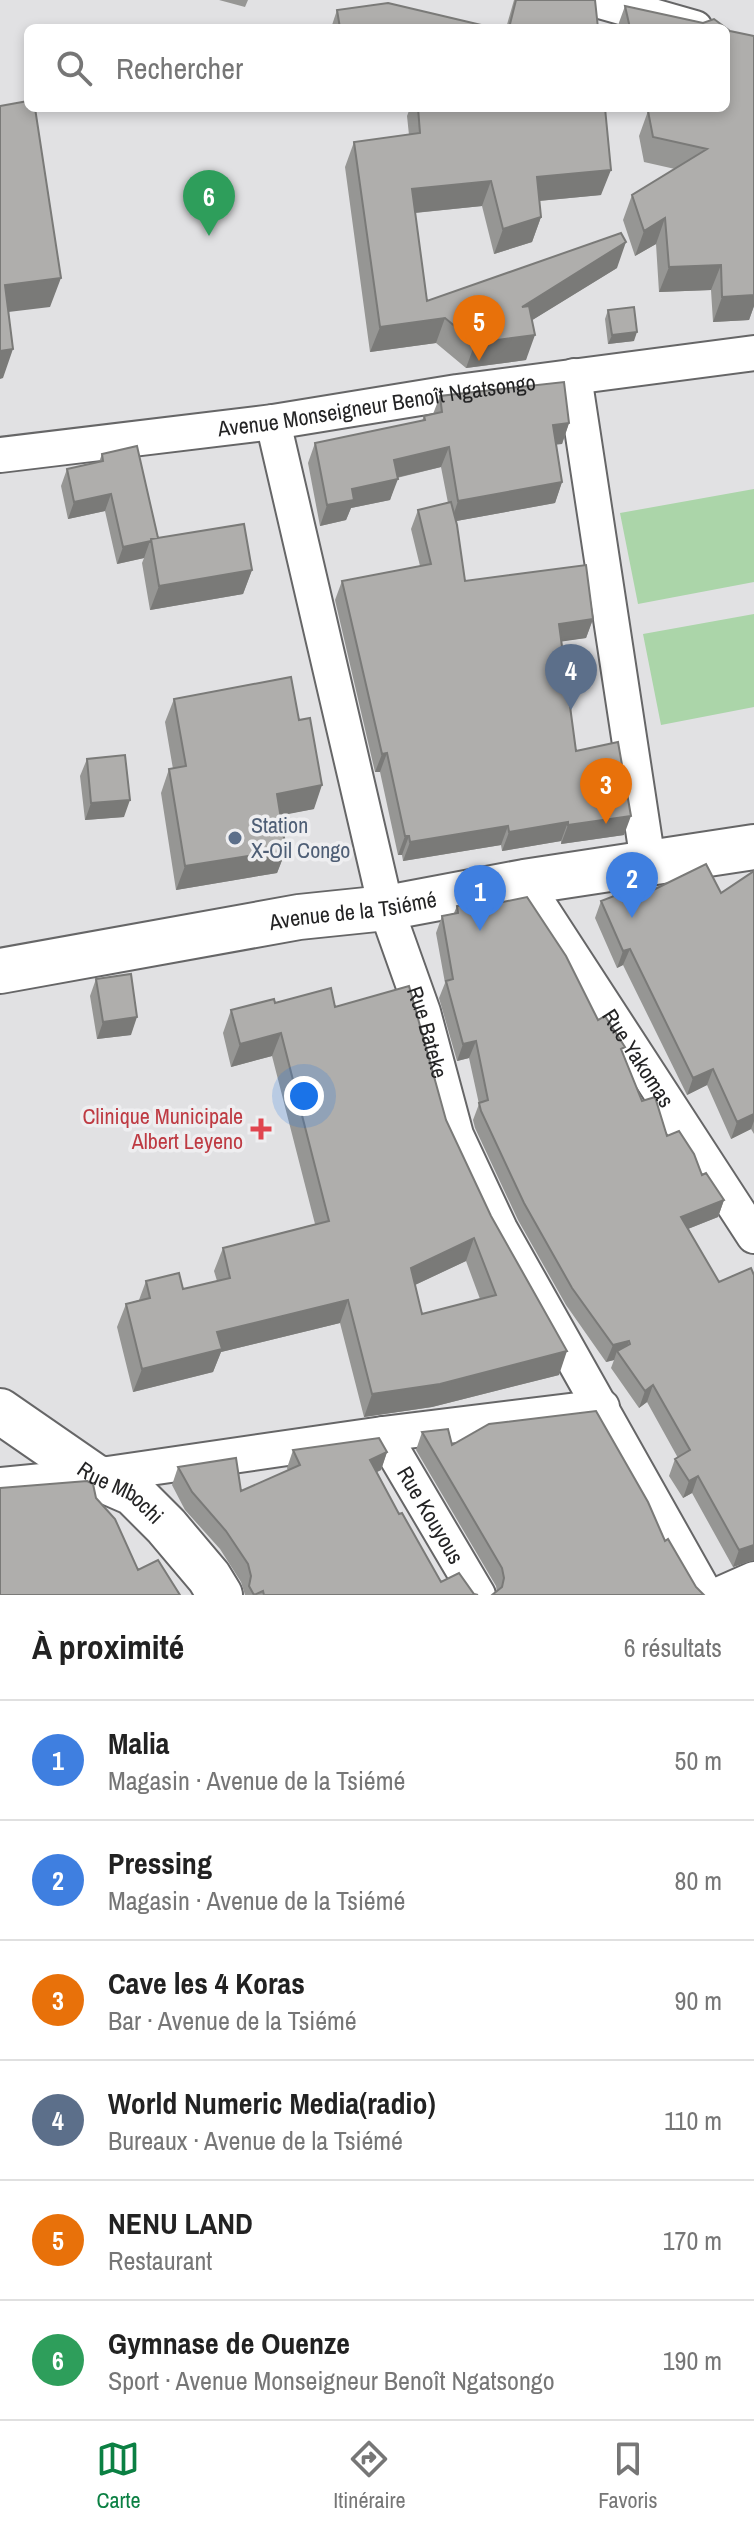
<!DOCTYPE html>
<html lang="fr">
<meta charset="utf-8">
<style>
body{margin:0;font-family:"Archivo Narrow",sans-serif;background:#f2f2f2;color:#222}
.you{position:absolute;left:304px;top:1096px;width:28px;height:28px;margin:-20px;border:6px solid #fff;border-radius:50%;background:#1a73e8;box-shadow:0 0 0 12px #1a73e833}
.badge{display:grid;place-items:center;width:52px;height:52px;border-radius:50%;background:#0b8043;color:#fff;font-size:26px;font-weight:700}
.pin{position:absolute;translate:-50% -66px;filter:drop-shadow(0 2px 4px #0008)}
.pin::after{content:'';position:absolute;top:42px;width:28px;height:24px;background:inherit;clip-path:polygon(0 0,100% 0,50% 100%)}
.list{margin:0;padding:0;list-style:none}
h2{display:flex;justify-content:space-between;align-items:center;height:104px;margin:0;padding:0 32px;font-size:34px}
h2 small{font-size:26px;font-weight:400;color:#767676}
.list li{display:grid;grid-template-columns:52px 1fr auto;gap:24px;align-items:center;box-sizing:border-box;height:120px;padding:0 32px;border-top:2px solid #e0e0e0}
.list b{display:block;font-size:30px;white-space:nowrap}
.list p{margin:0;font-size:26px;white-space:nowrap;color:#767676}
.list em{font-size:26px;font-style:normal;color:#767676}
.icon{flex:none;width:44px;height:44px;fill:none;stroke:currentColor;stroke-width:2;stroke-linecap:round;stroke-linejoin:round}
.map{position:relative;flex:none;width:754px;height:1595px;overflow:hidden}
.search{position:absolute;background:#fff;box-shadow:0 4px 12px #0003;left:24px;right:24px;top:24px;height:88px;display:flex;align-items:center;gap:20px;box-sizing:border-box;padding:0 28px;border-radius:12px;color:#767676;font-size:30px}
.sheet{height:824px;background:#fff}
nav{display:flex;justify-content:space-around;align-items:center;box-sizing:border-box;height:112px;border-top:2px solid #e0e0e0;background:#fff;font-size:22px;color:#767676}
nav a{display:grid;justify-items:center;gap:4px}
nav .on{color:#0b8043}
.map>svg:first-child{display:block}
</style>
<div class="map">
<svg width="754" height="1595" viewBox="0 0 754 1595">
<rect width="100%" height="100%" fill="#e1e1e3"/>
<!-- green -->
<path fill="#abd5a9" d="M754,489V582L638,604L620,513Z
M754,614V707L661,725L643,634Z"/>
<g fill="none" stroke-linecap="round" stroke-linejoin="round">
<!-- minor casing -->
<g stroke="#666667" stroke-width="38">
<g id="minor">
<path d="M596,0L695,28"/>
<path d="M574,376L648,862"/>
<path id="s1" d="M273,422L386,908L423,1012L456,1135L500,1229L706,1595"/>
<path id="s2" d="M0,455L273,422L457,392L754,353"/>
<path id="s3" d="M524,882L754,1236"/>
<path id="s4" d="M383,1434L478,1595"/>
<path d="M0,1485L94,1476L383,1434L602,1407"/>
<path d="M718,1595L754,1579"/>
</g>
</g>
<!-- secondary casing -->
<g stroke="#666667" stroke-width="48">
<g id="secondary">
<path id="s5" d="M0,971L299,917L386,908L524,882L754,847"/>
<path id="s6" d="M0,1411L94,1476L133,1493L166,1526L209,1577L220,1595"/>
</g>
</g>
<!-- minor -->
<use href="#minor" stroke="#fff" stroke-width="34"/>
<!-- secondary -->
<use href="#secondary" stroke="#fff" stroke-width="44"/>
</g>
<!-- wall -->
<path fill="#969694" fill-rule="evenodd" d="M219,0H248L245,7Z
M514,0H595L598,28H506Z
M625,6L726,28H617Z
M337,10L494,28H331Z
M730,31L754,36V306L749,320L713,322L711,290L659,292L656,244L635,256L623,220L632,195L675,169L644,162L639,136L648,111Z
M410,108H605L601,195L539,201L541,217L532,242L494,254L482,206L415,213L427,301L617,268L532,320L526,360L466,368L436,343L370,352L345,167L354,142L409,135L407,116Z
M608,310L634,341L608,344L605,319Z
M440,396L569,423L562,444H556L562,482L555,503L456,521L465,581L593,619L586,638L561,641L576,751L624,835L561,844V841L502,851L501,845L403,861L402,855H398L380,772H375L335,600L342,581L420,566L411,529L418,510L448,503L441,467L397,478L390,500L351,508L346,520L320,526L308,463L315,443L422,421L424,416L433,414Z
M102,454L158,538L252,570L243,594L150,610L142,563L144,558L117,564L105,511L68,519L61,486L67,469L99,462Z
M174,699L314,809L280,815L286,850L277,873L176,890L161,793L169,769H173L165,722Z
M87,759L124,817L85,820L80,776Z
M754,871V1134L751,1129L731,1139L707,1085L687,1095L623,965L617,968L595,918L601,901L612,897L618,880L649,892L721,893Z
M493,904L598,1020L623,1053L642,1101L667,1136L724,1200L718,1217L688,1229L719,1282L754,1275V1560L733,1567L692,1493L683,1498L669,1476L675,1459L678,1458L647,1402L639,1408L611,1368L614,1360L606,1362L566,1305L518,1220L475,1128L473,1120L479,1104L469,1058L457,1061L439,998L445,983L436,933L442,916L454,913L457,906Z
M96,979L131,1035L97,1039L90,996Z
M275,1003L335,1007L446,1120L559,1375L432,1407L364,1417L340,1323L221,1352L213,1372L133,1392L117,1327L126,1304L139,1300L146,1281L183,1289L217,1281L214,1271L223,1248L315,1224L272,1056L231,1067L223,1033L231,1010ZM466,1261L480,1299L422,1314L415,1285Z
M422,1432L665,1541L696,1587L497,1592L496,1586L416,1450Z
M293,1450L387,1452L381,1470L377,1472L399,1514L441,1582L478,1595H245L241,1582L220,1549L185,1510L172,1485L178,1467L241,1491L288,1471L287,1468Z"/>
<!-- shaded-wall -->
<path fill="#7a7a78" d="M611,170L601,195L527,202L537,177Z
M491,181L482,206L403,214L412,189Z
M541,217L532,242L494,254L503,229Z
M665,218L656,244L635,256L644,231Z
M626,242L617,268L513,332L522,307Z
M721,265L711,290L659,292L669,267Z
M61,278L50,307L0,313L5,285Z
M754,295V306L749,320L713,322L722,297Z
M445,318L436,343L370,352L380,327Z
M637,332L634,341L608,344L612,335Z
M535,335L526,360L466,368L475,343Z
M13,349L3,378L0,379V351Z
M569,423L562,444L545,446L553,425Z
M449,447L441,467L386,480L394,460Z
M398,479L390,500L351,508L346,520L320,526L327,505L352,489Z
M562,482L555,503L451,522L458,501Z
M111,494L105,511L68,519L74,502Z
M150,541L144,558L117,564L123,547Z
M252,570L243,594L150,610L159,586Z
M593,619L586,638L552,643L559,624Z
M387,753L380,772H375L382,754Z
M322,785L314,809L268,818L277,794Z
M130,800L124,817L85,820L91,803Z
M631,816L624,835L561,844L568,825Z
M568,822L561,841L502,851L509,832Z
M508,826L501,845L403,861L410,842Z
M405,836H409L402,855H398Z
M286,850L277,873L176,890L185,866Z
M630,949L623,965L617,968L623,951Z
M137,1017L131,1035L97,1039L103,1022Z
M281,1033L272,1056L231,1067L240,1044Z
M476,1041L469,1058L457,1061L463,1044Z
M713,1069L707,1085L687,1095L693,1078Z
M754,1114V1121L751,1129L731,1139L737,1122Z
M724,1200L718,1217L675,1234L681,1217Z
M474,1238L466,1261L402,1291L411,1268Z
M348,1300L340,1323L221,1352L213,1372L133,1392L142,1369L217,1332Z
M629,1341L623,1358L617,1351L614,1360L606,1362L613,1345Z
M567,1351L559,1375L432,1407L364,1417L372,1394Z
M653,1385L647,1402L639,1408L645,1391Z
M387,1452L381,1470L364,1478L370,1460Z
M698,1476L692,1493L683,1498L689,1481Z
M754,1545V1560L733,1567L739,1550Z"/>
<!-- building -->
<path fill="#afaeac" stroke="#7a7a78" stroke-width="2" fill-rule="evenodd" d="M516,0H595L598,28H509Z
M388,3L494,28H340L337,10Z
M625,6L703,23L714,19L726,28H630Z
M726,28L730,31L754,36V295L722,297L721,265L669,267L665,218L644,231L632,195L707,149L653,137L648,111L651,108H726Z
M28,101V108H35L61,278L5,285L13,349L0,351V106Z
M418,108H605L611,170L537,177L541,217L503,229L491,181L412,189L427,301L621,233L626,242L522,307L529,306L535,335L475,343L445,318L380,327L354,142L420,133Z
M634,307L637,332L612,335L608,310Z
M564,382L569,423L553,425L562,482L458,501L449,447L394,460L398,479L352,489L354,500L327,505L315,443L425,420L424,416L442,412L440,396Z
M137,446L158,538L151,539V541L123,547L111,494L74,502L67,469L103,461L102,454Z
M451,502L457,525L465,581L586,565L593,619L559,624L576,751L618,742L631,816L568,825V822L509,832L508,826L410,842L409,836H405L387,753L382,754L342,581L431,564L418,510Z
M244,524L252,570L159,586L151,539Z
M291,677L299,720L310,718L322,785L277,794L286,850L185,866L169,769L186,766L174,699Z
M125,755L130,800L91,803L87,759Z
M706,864L721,893L754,871V1114L737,1122L713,1069L693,1078L630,949L623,951L601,901L622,893L618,880L633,875L642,874L649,892Z
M527,897L566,956L598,1020L605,1016L625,1047L621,1049L642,1101L655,1097L667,1136L679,1131L694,1154L702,1175L706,1173L724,1200L681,1217L719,1282L751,1268L754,1275V1545L739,1550L698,1476L689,1481L675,1459L690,1450L653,1385L645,1391L617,1351L630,1344L629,1341L613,1345L572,1288L524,1203L481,1111L479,1103L488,1100L476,1041L463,1044L446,981L453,979L442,916L458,913L457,906L493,900V904Z
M131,974L137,1017L103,1022L96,979Z
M409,986L446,1120L491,1216L567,1351L440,1384L372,1394L348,1300L217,1332L222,1349L142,1369L126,1304L150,1298L146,1281L179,1273L183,1289L230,1278L223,1248L329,1221L281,1033L240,1044L231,1010L274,999L275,1003L331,988L335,1007ZM474,1238L496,1295L422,1314L411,1268Z
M596,1411L648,1502L665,1541L668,1539L696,1587L704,1595H492L502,1587L504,1578L502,1568L422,1432L448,1429L452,1445L489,1424Z
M379,1438L387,1452L370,1460L399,1514L402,1513L441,1582L459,1573L474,1594L478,1595H264L263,1591L254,1595L249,1586L251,1576L248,1564L226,1531L192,1492L178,1467L236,1458L241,1491L300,1465L293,1450Z
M87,1481L93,1484L96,1498L115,1519L138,1570L158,1560L180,1595H0V1488Z"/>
<!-- markers -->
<circle fill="#5c6f8a" stroke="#eeeef0" stroke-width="3" cx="235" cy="838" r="8"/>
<path fill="#e0444e" stroke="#eeeef0" stroke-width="3" d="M257 1117h8v8h8v8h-8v8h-8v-8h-8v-8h8z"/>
<g text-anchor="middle" stroke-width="7" stroke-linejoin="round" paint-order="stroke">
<!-- street labels -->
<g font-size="22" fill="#232324" stroke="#eeeef0">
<text dy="8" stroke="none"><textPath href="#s2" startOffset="380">Avenue Monseigneur Benoît Ngatsongo</textPath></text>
<text dy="8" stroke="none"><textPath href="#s5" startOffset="358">Avenue de la Tsiémé</textPath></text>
<text dy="8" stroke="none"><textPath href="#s1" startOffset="630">Rue Bateke</textPath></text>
<text dy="8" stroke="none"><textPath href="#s3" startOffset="210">Rue Yakomas</textPath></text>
<text dy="8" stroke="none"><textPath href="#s6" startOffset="146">Rue Mbochi</textPath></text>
<text dy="8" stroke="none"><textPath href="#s4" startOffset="94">Rue Kouyous</textPath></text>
</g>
<!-- service labels -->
<g font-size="22" fill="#4e5e75" stroke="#eeeef0" text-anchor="start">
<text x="251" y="833">Station<tspan x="251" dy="25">X-Oil Congo</tspan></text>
</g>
<!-- health labels -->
<g font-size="22" fill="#be3a42" stroke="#eeeef0" text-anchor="end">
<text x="243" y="1124">Clinique Municipale<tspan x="243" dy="25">Albert Leyeno</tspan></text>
</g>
</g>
</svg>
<div class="you"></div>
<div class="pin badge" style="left:480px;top:931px;background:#3f7fe0">1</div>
<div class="pin badge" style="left:632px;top:918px;background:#3f7fe0">2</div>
<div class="pin badge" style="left:606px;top:824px;background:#e8710a">3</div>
<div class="pin badge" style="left:571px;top:710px;background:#5c6f8a">4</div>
<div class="pin badge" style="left:479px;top:361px;background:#e8710a">5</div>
<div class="pin badge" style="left:209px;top:236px;background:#2e9e5b">6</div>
<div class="search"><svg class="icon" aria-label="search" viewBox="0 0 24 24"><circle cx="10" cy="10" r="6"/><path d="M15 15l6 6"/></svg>Rechercher</div>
</div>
<section class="sheet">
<h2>À proximité<small>6 résultats</small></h2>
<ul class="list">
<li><span class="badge" style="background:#3f7fe0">1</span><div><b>Malia</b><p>Magasin · Avenue de la Tsiémé</p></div><em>50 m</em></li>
<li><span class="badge" style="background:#3f7fe0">2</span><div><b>Pressing</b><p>Magasin · Avenue de la Tsiémé</p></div><em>80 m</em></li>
<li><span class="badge" style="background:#e8710a">3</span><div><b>Cave les 4 Koras</b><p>Bar · Avenue de la Tsiémé</p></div><em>90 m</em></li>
<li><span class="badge" style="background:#5c6f8a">4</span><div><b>World Numeric Media(radio)</b><p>Bureaux · Avenue de la Tsiémé</p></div><em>110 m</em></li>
<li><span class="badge" style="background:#e8710a">5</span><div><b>NENU LAND</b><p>Restaurant</p></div><em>170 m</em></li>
<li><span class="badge" style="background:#2e9e5b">6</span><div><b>Gymnase de Ouenze</b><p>Sport · Avenue Monseigneur Benoît Ngatsongo</p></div><em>190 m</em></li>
</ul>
</section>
<nav>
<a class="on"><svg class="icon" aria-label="map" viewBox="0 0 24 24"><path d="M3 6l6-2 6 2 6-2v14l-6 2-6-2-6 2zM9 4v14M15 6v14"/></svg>Carte</a>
<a><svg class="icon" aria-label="directions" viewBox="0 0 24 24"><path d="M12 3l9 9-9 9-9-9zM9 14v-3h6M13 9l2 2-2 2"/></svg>Itinéraire</a>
<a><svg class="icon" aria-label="saved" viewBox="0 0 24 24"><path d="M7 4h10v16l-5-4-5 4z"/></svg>Favoris</a>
</nav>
